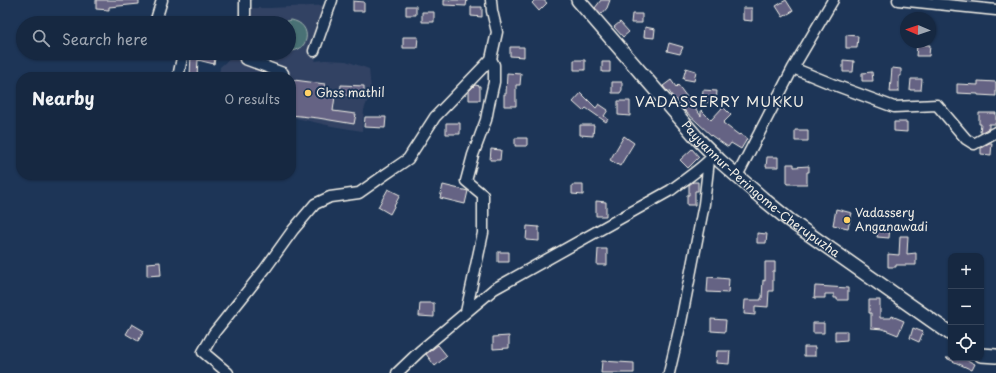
<!DOCTYPE html>
<meta charset="utf-8">
<style>
body{margin:0;font-family:"Playpen Sans",sans-serif;background:#23344c;color:#f1f3f6}
.controls{position:absolute;right:12px;bottom:12px;display:grid;overflow:hidden;border-radius:8px;box-shadow:0 1px 3px #0004}
.controls button{width:36px;height:36px;display:grid;place-items:center;padding:0;border:0;border-bottom:1px solid #35445a;background:#162841;color:#f1f3f6;font:20px sans-serif}
.compass{position:absolute;left:900px;top:12px;width:36px;height:36px;border-radius:50%;background:#162841;box-shadow:0 1px 3px #0004;rotate:272deg}
.list{margin:0;padding:0;list-style:none}
h2{display:flex;justify-content:space-between;align-items:center;height:52px;margin:0;padding:0 16px;font-size:17px}
h2 small{font-size:13px;font-weight:400;color:#9ea6b1}
.icon{flex:none;width:22px;height:22px;fill:none;stroke:currentColor;stroke-width:2;stroke-linecap:round;stroke-linejoin:round}
.map{position:relative;flex:none;width:996px;height:373px;overflow:hidden}
.search{position:absolute;background:#162841;box-shadow:0 1px 3px #0004;left:16px;top:16px;width:280px;height:44px;display:flex;align-items:center;gap:10px;box-sizing:border-box;padding:0 14px;border-radius:22px;color:#9ea6b1;font-size:15px}
.panel{position:absolute;background:#162841;box-shadow:0 1px 3px #0004;left:16px;top:72px;width:280px;height:108px;border-radius:16px}
.map>svg:first-child{display:block}
</style>
<div class="map">
<svg width="996" height="373" viewBox="0 0 996 373">
<rect width="100%" height="100%" fill="#1d3557"/>
<filter id="ink" filterUnits="userSpaceOnUse"><feTurbulence type="fractalNoise" baseFrequency=".025" numOctaves="2"/><feDisplacementMap in="SourceGraphic" scale="8" xChannelSelector="R" yChannelSelector="G"/><feConvolveMatrix kernelMatrix="1 2 1 2 8 2 1 2 1" color-interpolation-filters="sRGB"/></filter>
<g filter="url(#ink)">
<!-- built -->
<path fill="#334364" d="M332,5L327,28L315,61L325,60L346,61L369,69L371,91L364,110L362,131L332,126L291,117V77H219L220,67L234,55L235,53H289V23H244L247,8H270Z"/>
<!-- green -->
<path fill="#4a7174" stroke="#9fb1ae" d="M290,20C313,22 311,52 289,51V23H282Z"/>
<!-- building -->
<path fill="#656384" stroke="#f4f1e8" d="M96,0H139V4L109,7V10L96,9Z
M444,0H467L466,6L444,5Z
M535,0H543L547,3L539,11L532,3Z
M601,0H610L607,8L602,14L595,8Z
M786,0L793,11L783,17L776,6Z
M353,1L364,2V11H353Z
M406,6H416V15H406Z
M471,7H482V17L471,16Z
M743,8H752V21L743,20Z
M422,12H434V22H422Z
M632,14H642V23H631Z
M620,22L629,32L623,37L614,27Z
M645,27L655,29L654,38L644,37Z
M846,35L858,36L857,48H846Z
M403,37H418L417,48H403Z
M669,43L683,47L680,54L667,51Z
M917,45H930L929,56H916Z
M510,47H524V57L510,56Z
M191,53H216L214,64L198,60L197,77L190,76Z
M574,60H585V70H574Z
M843,60L854,61L853,72H843Z
M602,62H610V72H602Z
M686,68L696,71L694,81L683,79Z
M892,68L901,69V76H899V92H890Z
M872,72L873,81H862V73Z
M507,73L521,74L520,85H516V106H504V94H506Z
M911,79H922L921,90H910Z
M294,80L325,84L324,94L335,96L333,111L356,114L354,124L318,118L291,115V83L293,84Z
M671,80L676,87L678,85L701,116V110L711,120L723,107L731,115L723,123L739,135L740,134L747,139L741,149L731,143L728,147L712,136L685,111L676,99L675,100L668,90L667,91L663,86Z
M978,81L996,82V96L978,95V94L957,93V84L978,85Z
M612,82H622V90L620,93H612Z
M341,85L364,86V93L359,92V96L340,95Z
M475,85L480,86V100H469V91Z
M703,90L717,91L716,103L702,102Z
M581,93L596,108L599,104L608,110L604,116L608,119L606,122L586,108L583,111L573,102Z
M618,101H630V116L618,115Z
M979,113H996V124H989V128L982,132H980L981,124H979Z
M365,117H386L385,128L364,127Z
M894,122H907V132L894,131Z
M446,123H460V134H446Z
M580,125H594L593,136L580,135Z
M795,130H808V141H795Z
M624,136L634,143L620,166L610,160Z
M515,138H527V146H515Z
M989,143H992L991,155L981,154V148Z
M491,149L501,150L500,160H490Z
M692,149L699,157L688,168L680,160Z
M767,157H778V167H766Z
M787,164H794V167L809,166V172H807V184H787Z
M693,182H698V191H695V205H687V195H689V185Z
M443,185L468,191L465,204L440,198Z
M572,185H583V195L572,194Z
M388,189L400,195L390,214L378,207Z
M596,201L606,202V216H596Z
M836,209L852,213L848,228L833,225Z
M878,225H890L889,238L877,237Z
M527,226L539,227V241L526,240Z
M757,233L767,234L766,243H757Z
M900,236H908L907,254L916,253V265H896V267H888V254L899,255Z
M598,249H607V265H597Z
M498,252H509V262H498Z
M160,262L161,275L147,276V263Z
M765,262H775V271H773V291H769L768,307L755,306V315L744,314L745,300H761V298H762L763,280L765,281Z
M708,277L729,279L728,293L707,292Z
M815,286L848,288V300H837V298H834V294H825V298H814Z
M869,300H880V318H891L892,316L904,321L898,335L883,329L871,328V313H869Z
M420,303H434V317L419,316Z
M711,319L726,320L725,332L711,331Z
M813,323H824V333H813Z
M132,324L144,331L138,341L126,334Z
M913,328L923,332L919,342L910,338Z
M835,331H847V340L835,341Z
M509,336V348L493,349V337Z
M438,345L447,356L435,366L426,354Z
M804,347H815V356H804Z
M717,351H730L729,364L716,363Z
M946,358H963L975,364L972,370Z
M602,361L634,363V373H601Z"/>
<g fill="none" stroke-linecap="round" stroke-linejoin="round">
<!-- minor casing -->
<g stroke="#f4f1e8" stroke-width="13">
<path id="minor" d="M245,0V23
M898,0L996,10
M155,23L162,0
M314,51L332,0
M245,53V59L283,73
M793,68L832,84L894,107L937,105L966,139L974,144L996,132
M178,77L183,53
M737,176L793,68L833,0
M466,312L483,233V195L466,181L473,155L486,120L489,104L494,82V65L491,59
M228,373L203,352L214,333L265,269L293,230L315,204L330,197L359,193L386,174L408,159L435,117L491,59L497,32L492,11L491,0
M397,373L420,351L494,289L671,190C685,179 702,169 714,155
M669,373L681,322L704,204L709,160"/>
</g>
<!-- major casing -->
<g stroke="#f4f1e8" stroke-width="16">
<g id="major">
<path id="s1" d="M578,0L698,139L720,161L762,198L789,220L951,334"/>
<path d="M981,355L996,356"/>
</g>
</g>
<!-- minor -->
<use href="#minor" stroke="#1d3557" stroke-width="10"/>
<!-- major -->
<use href="#major" stroke="#1d3557" stroke-width="13"/>
</g>
</g>
<!-- markers -->
<g fill="#ffd166" stroke="#1d3557" stroke-width="1.5">
<circle cx="308" cy="93" r="4"/>
<circle cx="847" cy="220" r="4"/>
</g>
<g text-anchor="middle" stroke-width="4" stroke-linejoin="round" paint-order="stroke">
<!-- poi labels -->
<g font-size="12" fill="#f4f1e8" stroke="#1d3557" text-anchor="start">
<text x="316" y="97">Ghss mathil</text>
<text x="855" y="217">Vadassery<tspan x="855" dy="14">Anganawadi</tspan></text>
</g>
<!-- street labels -->
<g font-size="12" fill="#f4f1e8" stroke="#1d3557">
<text dy="4" stroke="none"><textPath href="#s1" startOffset="264">Payyannur-Peringome-Cherupuzha</textPath></text>
</g>
<!-- quarter labels -->
<g font-size="14" letter-spacing="1" fill="#f4f1e8" stroke="#1d3557">
<text x="720" y="107">VADASSERRY MUKKU</text>
</g>
</g>
</svg>
<div class="controls">
<button>+</button>
<button>−</button>
<button><svg class="icon" aria-label="locate" viewBox="0 0 24 24"><circle cx="12" cy="12" r="6"/><path d="M12 2v4M12 18v4M2 12h4M18 12h4"/></svg></button>
</div>
<svg class="compass" viewBox="-18 -18 36 36"><path d="M0-13l5 13h-10z" fill="#e53935"/><path d="M0 13l5-13h-10z" fill="#9ea6b1"/></svg>
<div class="search"><svg class="icon" aria-label="search" viewBox="0 0 24 24"><circle cx="10" cy="10" r="6"/><path d="M15 15l6 6"/></svg>Search here</div>
<section class="panel">
<h2>Nearby<small>0 results</small></h2>
<ul class="list">
</ul>
</section>
</div>
